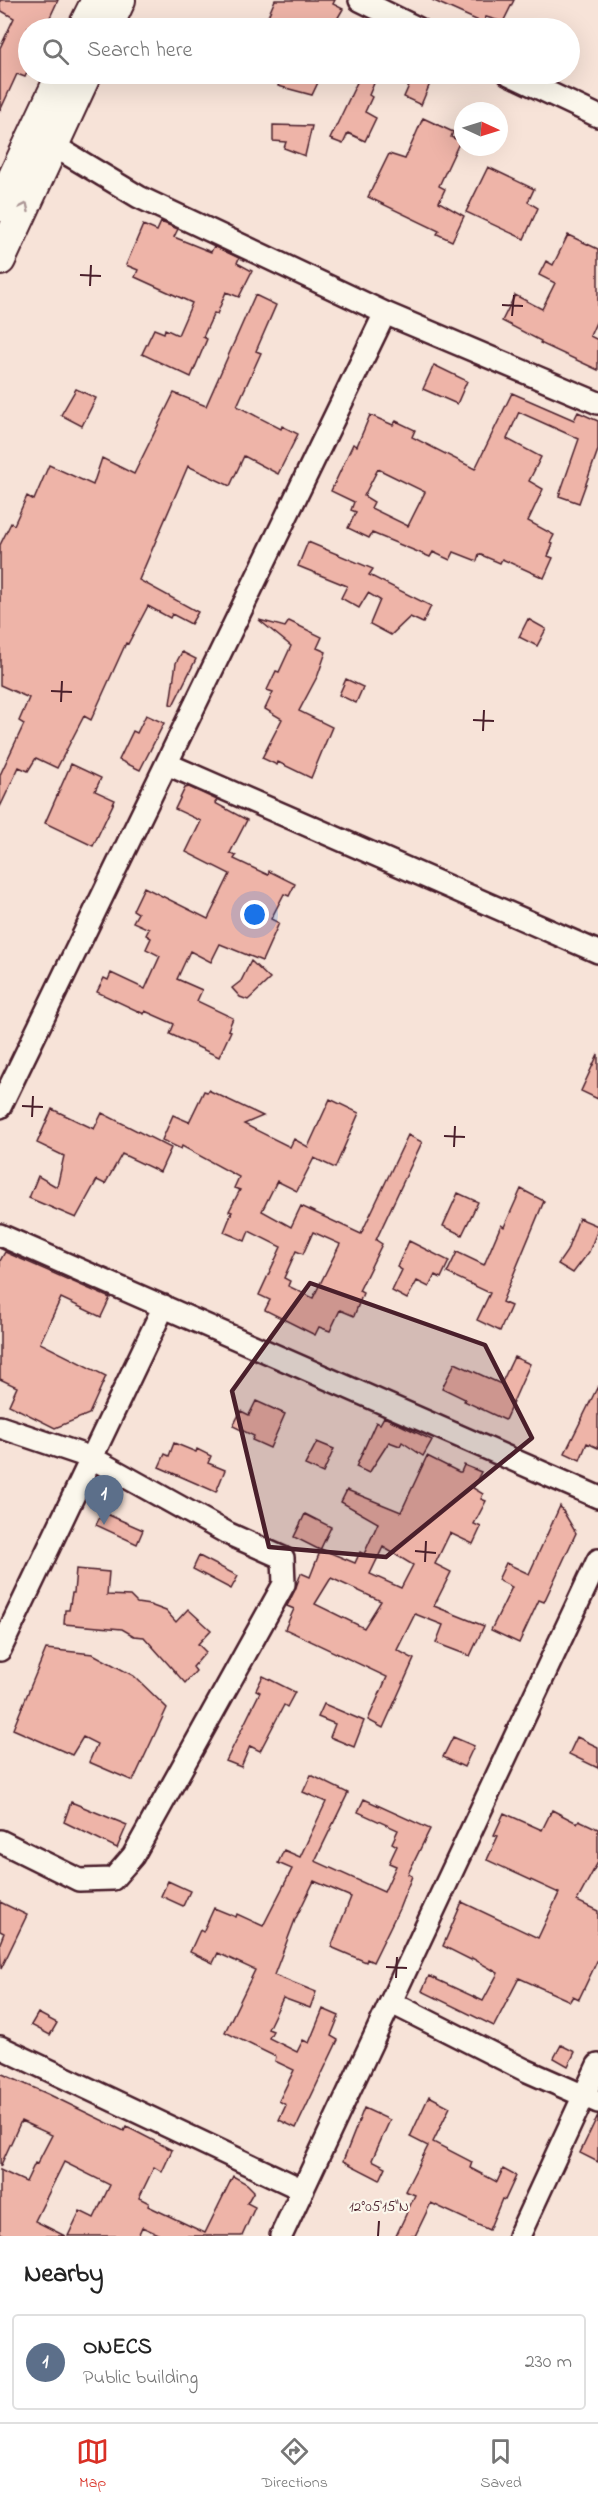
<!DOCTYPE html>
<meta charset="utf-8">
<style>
body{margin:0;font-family:"Indie Flower",sans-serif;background:#f6f6f6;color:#222}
.compass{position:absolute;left:454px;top:102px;width:54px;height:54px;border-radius:50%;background:#fff;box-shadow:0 6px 24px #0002;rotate:94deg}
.you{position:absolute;left:255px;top:915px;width:21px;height:21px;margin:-15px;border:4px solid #fff;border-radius:50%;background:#1a73e8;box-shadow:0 0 0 9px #1a73e833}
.badge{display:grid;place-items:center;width:39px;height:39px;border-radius:50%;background:#d93025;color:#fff;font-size:20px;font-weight:700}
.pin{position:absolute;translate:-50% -50px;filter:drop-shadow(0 2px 3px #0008)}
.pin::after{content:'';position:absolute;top:32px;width:21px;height:18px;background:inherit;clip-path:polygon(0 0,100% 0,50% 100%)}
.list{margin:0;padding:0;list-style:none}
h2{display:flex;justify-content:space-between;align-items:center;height:78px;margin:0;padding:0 24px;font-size:26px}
h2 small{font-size:20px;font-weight:400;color:#767676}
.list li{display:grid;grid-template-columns:39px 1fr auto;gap:18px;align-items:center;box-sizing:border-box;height:96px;margin:0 12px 12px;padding:0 12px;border:2px solid #e0e0e0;border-radius:6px}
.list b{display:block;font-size:22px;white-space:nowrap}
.list p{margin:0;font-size:20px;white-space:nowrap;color:#767676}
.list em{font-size:20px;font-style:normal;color:#767676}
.icon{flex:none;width:33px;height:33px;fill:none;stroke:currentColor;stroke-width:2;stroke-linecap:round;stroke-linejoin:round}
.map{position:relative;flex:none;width:598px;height:2236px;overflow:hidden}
.search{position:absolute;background:#fff;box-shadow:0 6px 24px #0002;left:18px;right:18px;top:18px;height:66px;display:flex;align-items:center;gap:15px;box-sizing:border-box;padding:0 21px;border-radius:33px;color:#767676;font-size:22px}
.sheet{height:186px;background:#fff}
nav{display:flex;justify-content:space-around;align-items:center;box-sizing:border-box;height:84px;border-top:2px solid #e0e0e0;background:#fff;font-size:16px;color:#767676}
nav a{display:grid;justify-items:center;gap:3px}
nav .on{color:#d93025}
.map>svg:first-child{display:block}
</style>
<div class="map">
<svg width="598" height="2236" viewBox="0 0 598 2236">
<rect width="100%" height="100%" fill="#f7e3d8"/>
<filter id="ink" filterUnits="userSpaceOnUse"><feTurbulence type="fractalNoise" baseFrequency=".0167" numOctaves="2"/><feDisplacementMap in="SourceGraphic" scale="12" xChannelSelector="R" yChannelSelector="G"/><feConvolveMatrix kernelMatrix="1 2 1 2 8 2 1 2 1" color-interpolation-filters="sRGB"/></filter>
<g filter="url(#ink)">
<!-- building -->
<path fill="#eeb4a8" stroke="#4a1f2b" stroke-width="1.5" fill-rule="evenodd" d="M0,0H58L45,28H28V70L25,77L17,74L0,111V48L14,18L0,10Z
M275,0H335L333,4L343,9L336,21L329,18L324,28H263Z
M432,0H514L503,22L486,17L483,23Z
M281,74H322L312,95L278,86Z
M361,74H378L369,95L372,97L365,112L376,118L365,141L348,133L343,144L330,139Z
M414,74H434L421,105L404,97Z
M423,118L453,132L451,137L460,141L439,186L445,189L439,202L464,216L452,241L437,234L439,231L368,197L389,154L405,159Z
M273,125L312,126L305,156L284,148L286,142L273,141Z
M488,167L534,189L528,202L538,208L524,239L466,212Z
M161,222L178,229L174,237L211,252L214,246L239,258L237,263L252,271L239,297L226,292L217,314L214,313L203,337L207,339L191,377L142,354L154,329L164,333L165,329L178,335L192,303L135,277L138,270L126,265L143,225L157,231Z
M568,235L598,249V318L590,336L598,340V370L540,343L541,341L502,321L515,295L542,309L555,283L539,275L546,261L553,265Z
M255,295L276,305L256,351L261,353L237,406L281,429L282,426L298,434L278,474L244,456L230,486L188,466L139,580L198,612L191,624L172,614L170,618L148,606L128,644L126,643L91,720L84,716L57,768L36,758L28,771L19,767L0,807V775L24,724L19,721L29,698L0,685V545L11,523L14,525L27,496L34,500L49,465L93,485L102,458L134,474L174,393L206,406Z
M434,365L467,381L457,404L423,389Z
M76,389L96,398L82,426L61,415Z
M512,393L574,420L578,412L598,421V450L579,503L559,496L579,439L519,412L507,439L541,457L529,481L543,489L528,521L554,535L550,543L553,544L548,556L553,558L544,578L502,559L500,563L479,554L477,561L454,552L450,560L433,552L430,557L372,533L369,538L348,528L356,512L351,510L354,502L331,491L353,444L357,446L370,415L393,425L396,421L415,430L412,437L475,469ZM378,469L425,492L408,526L371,508L374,502L364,496Z
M308,542L373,569L369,575L431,606L423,623L410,617L391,635L370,624L380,600L368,593L359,608L341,598L347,586L298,566Z
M528,619L546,629L537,646L519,637Z
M259,620L285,627L289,621L322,637L317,648L326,652L318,675L299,711L332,727L311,778L278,762L277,765L262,758L282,719L265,709L273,692L267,690L276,671L279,672L291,646Z
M182,652L196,659L173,705L170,704L176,663Z
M346,679L363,687L356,703L339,695Z
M146,715L164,723L140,770L119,760L133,731L137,733Z
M71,764L101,778L95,791L115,800L93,846L45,823Z
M189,787L217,800L215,803L247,820L230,853L236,856L234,859L268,875L269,871L295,884L289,896L284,894L271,919L279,923L262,961L220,944L211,962L190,951L177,979L202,990L197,1001L233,1018L228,1030L231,1031L219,1057L170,1034L174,1024L172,1023L145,1011L144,1014L97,992L104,978L108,980L111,973L145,989L160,956L146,949L151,938L146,935L149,929L133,922L138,913L133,910L144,887L208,919L230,874L186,852L201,821L175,809L185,788Z
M251,961L270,979L248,1000L240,997L232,988L241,981Z
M598,1054V1099L581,1091Z
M208,1090L263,1116L244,1124L290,1147L294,1139L308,1147L330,1099L359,1113L335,1168L314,1158L297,1191L277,1181L262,1211L291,1227L301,1206L361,1234L408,1135L422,1142L376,1240L382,1244L359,1291L363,1293L354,1316L340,1310L330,1331L319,1327L315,1335L265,1310L270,1300L259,1295L281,1247L249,1231L245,1241L224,1232L232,1212L229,1211L240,1190L234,1188L239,1177L182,1146L181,1149L162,1140L173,1115L189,1122L204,1091L207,1092ZM313,1232L340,1244L313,1298L288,1286L290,1281L284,1278L296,1251L303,1254Z
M52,1109L94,1129L102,1113L171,1148L160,1172L122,1154L105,1184L97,1180L76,1218L29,1198L38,1176L57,1187L64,1156L37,1143Z
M521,1189L544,1201L502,1302L511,1306L500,1331L477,1320L490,1293L447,1273L457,1252L484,1265L501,1225L504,1227Z
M458,1193L478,1202L462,1235L443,1226Z
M579,1218L598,1226V1229L589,1252L573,1273L558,1264L567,1251Z
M409,1241L449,1261L441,1278L435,1275L429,1287L417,1281L407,1299L392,1291L402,1270L397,1267Z
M5,1252L110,1298L101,1317L61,1298L40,1343L106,1376L89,1414L55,1428L9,1405L17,1387L0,1379V1261Z
M514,1357L530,1364L505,1420L464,1401L465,1399L442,1388L455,1363L501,1384Z
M598,1386V1448L587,1443L580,1460L565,1453Z
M256,1401L285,1414L270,1448L252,1440L254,1436L233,1426L241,1411L249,1415Z
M384,1417L432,1440L423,1456L402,1442L400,1446L389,1442L369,1473L356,1467L376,1422L380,1424Z
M317,1442L334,1449L323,1473L305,1465Z
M174,1443L196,1452L197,1449L211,1456L208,1463L225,1470L216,1492L159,1467L165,1454L169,1456Z
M427,1456L459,1472H461L464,1465L481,1472L473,1488L483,1494L481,1499L486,1501L474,1524L481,1527L473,1544L450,1533L435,1564L451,1572L434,1606L484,1626L470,1656L436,1643L443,1625L415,1614L397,1650L414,1659L383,1728L368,1720L387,1677L285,1629L294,1609L287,1606L295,1590L301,1573L310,1577L321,1549L355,1563L360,1552L364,1554L378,1523L341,1502L347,1490L401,1512ZM383,1547L413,1565L401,1588L370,1574ZM331,1578L381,1601L364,1628L315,1604Z
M560,1506L576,1533L544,1602L539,1600L519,1643L491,1630L512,1587L498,1580L506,1563L529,1574Z
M102,1512L143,1530L137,1544L96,1525Z
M305,1514L331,1527L320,1550L294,1537Z
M199,1556L238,1576L231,1589L193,1569Z
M76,1569L109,1572L107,1595L130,1596L137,1603L150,1605L166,1611L176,1622L188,1609L211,1630L198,1644L206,1652L193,1667L196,1671L185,1683L144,1637L134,1636L122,1629L64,1624L65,1610H69L72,1593H74Z
M46,1649L93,1654L134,1676L167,1708L133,1781L89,1762L97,1744L83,1737L72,1755L13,1729Z
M263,1676L295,1692L287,1707L284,1705L260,1751L250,1746L241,1767L226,1761L260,1692L256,1690Z
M324,1704L364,1721L354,1747L330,1737L335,1724L318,1717Z
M453,1737L474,1746L464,1767L443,1757Z
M577,1737L598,1747V1768L569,1754Z
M311,1775L348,1793L315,1861L384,1892L396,1866L389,1863L397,1846L392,1843L398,1830L358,1812L364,1799L430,1829L408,1874L412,1876L399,1909L373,1962L367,1959L366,1962L331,1947L351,1897L314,1881L295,1920L274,1975L316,1992L310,2008L283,1998L268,2029L273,2031L269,2038L297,2052L303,2040L309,2043L323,2009L339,2016L331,2036L338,2040L296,2128L279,2120L286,2105L279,2101L294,2070L275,2061L276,2057L225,2032L255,1970L218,1953L213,1963L190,1952L200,1930L203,1932L214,1908L236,1917L237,1914L263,1926L292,1869L278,1863L284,1850L300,1857L326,1802L303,1792Z
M71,1802L127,1825L117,1848L64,1822Z
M552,1810L577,1823L579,1820L598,1829V1862L577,1901L598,1911V1959L579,1999L573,1996L570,2001L519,1978L494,2026L422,1991L429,1976L483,2001L498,1973L472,1958L471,1960L443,1946L462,1902L538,1938L559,1893L487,1860L498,1836L494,1835L504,1813L542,1830Z
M168,1881L190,1891L183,1906L161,1896Z
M0,1902L27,1915L1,1969L0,1943L4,1933L0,1931Z
M38,2013L57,2023L50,2035L31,2025Z
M561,2045L575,2052L568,2066L554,2058Z
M0,2073L48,2094L124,2131L126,2127L133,2130L172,2150L162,2172L154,2167L139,2198L149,2203L148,2206L205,2233L233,2176L247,2184L254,2191L247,2203L255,2207L242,2236H162L142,2227L138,2236H68L80,2211L94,2218L110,2185L64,2162L35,2221L65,2236H6L0,2233V2170L26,2182L35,2163L37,2164L52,2135L21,2121L0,2167Z
M429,2096L450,2107L433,2142L472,2162L470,2168L497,2182L503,2169L516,2176L505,2200L502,2199L489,2230L431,2203L415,2236H396L415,2195L405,2191L428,2146L410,2137Z
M364,2108L390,2120L372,2160L386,2167L380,2180L343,2161Z
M598,2115V2162L580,2153Z"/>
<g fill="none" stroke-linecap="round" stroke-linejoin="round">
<!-- minor casing -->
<g stroke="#4a1f2b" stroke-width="26">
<path id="minor" d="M360,0L417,28
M509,74L598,116
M41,138L139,197L385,313L598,403
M167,764L598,952
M0,1107L385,313
M0,1235L598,1497
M0,1427L92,1458L229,1534L283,1558L284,1584L133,1856L113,1879L79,1880L0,1841
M0,1650L164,1306
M392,2003L525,2070L598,2102
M0,2047L303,2190
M281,2236L598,1560
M519,2236L598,2065"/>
</g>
<!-- secondary casing -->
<g stroke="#4a1f2b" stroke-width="34">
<path id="secondary" d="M83,28L97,0
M107,28L120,0
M0,206L62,74
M0,260L86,74"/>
</g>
<!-- minor -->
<use href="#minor" stroke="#fbf7ec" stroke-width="21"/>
<!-- secondary -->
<use href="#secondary" stroke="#fbf7ec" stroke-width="30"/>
</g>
<!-- one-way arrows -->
<defs><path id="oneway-chevron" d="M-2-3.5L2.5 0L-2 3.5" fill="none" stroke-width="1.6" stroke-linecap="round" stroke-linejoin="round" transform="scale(1.5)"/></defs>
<use stroke="#ab9695" href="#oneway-chevron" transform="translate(25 207) rotate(-65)"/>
</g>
<!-- marked area -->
<path fill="#4a1f2b" fill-opacity="0.2" stroke="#4a1f2b" stroke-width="4.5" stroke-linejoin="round" d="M310,1283L485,1345L532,1438L386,1557L269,1547L232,1391Z"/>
<!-- ticks -->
<path fill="none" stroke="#4a1f2b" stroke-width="2" d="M80,275L101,276M90,286L91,265M502,305L523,306M512,316L514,295M51,691L72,692M61,702L62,681M473,720L494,721M483,731L484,710M22,1106L43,1107M32,1117L33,1096M444,1136L465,1137M454,1147L455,1126M415,1551L436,1553M425,1562L426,1541M386,1967L407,1968M396,1978L397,1957M378,2236L379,2221"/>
<g font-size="15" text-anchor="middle" fill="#4a1f2b" stroke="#fbf7ec" stroke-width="4.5" stroke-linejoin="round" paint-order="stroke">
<text x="379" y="2211">12°05'15"N</text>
</g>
</svg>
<svg class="compass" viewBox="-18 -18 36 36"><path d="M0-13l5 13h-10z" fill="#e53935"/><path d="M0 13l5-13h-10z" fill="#767676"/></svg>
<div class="you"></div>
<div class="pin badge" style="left:104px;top:1525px;background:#5c6f8a">1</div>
<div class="search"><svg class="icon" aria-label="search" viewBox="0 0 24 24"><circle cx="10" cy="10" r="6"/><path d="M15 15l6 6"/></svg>Search here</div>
</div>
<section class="sheet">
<h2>Nearby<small></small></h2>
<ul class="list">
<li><span class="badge" style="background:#5c6f8a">1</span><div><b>ONECS</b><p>Public building</p></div><em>230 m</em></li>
</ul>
</section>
<nav>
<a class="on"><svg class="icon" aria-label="map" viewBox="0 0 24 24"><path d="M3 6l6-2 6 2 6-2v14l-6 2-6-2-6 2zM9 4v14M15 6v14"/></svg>Map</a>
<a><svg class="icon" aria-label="directions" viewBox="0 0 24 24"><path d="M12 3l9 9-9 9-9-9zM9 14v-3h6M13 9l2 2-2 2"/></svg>Directions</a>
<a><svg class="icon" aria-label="saved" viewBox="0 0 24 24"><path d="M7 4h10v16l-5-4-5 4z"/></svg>Saved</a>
</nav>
